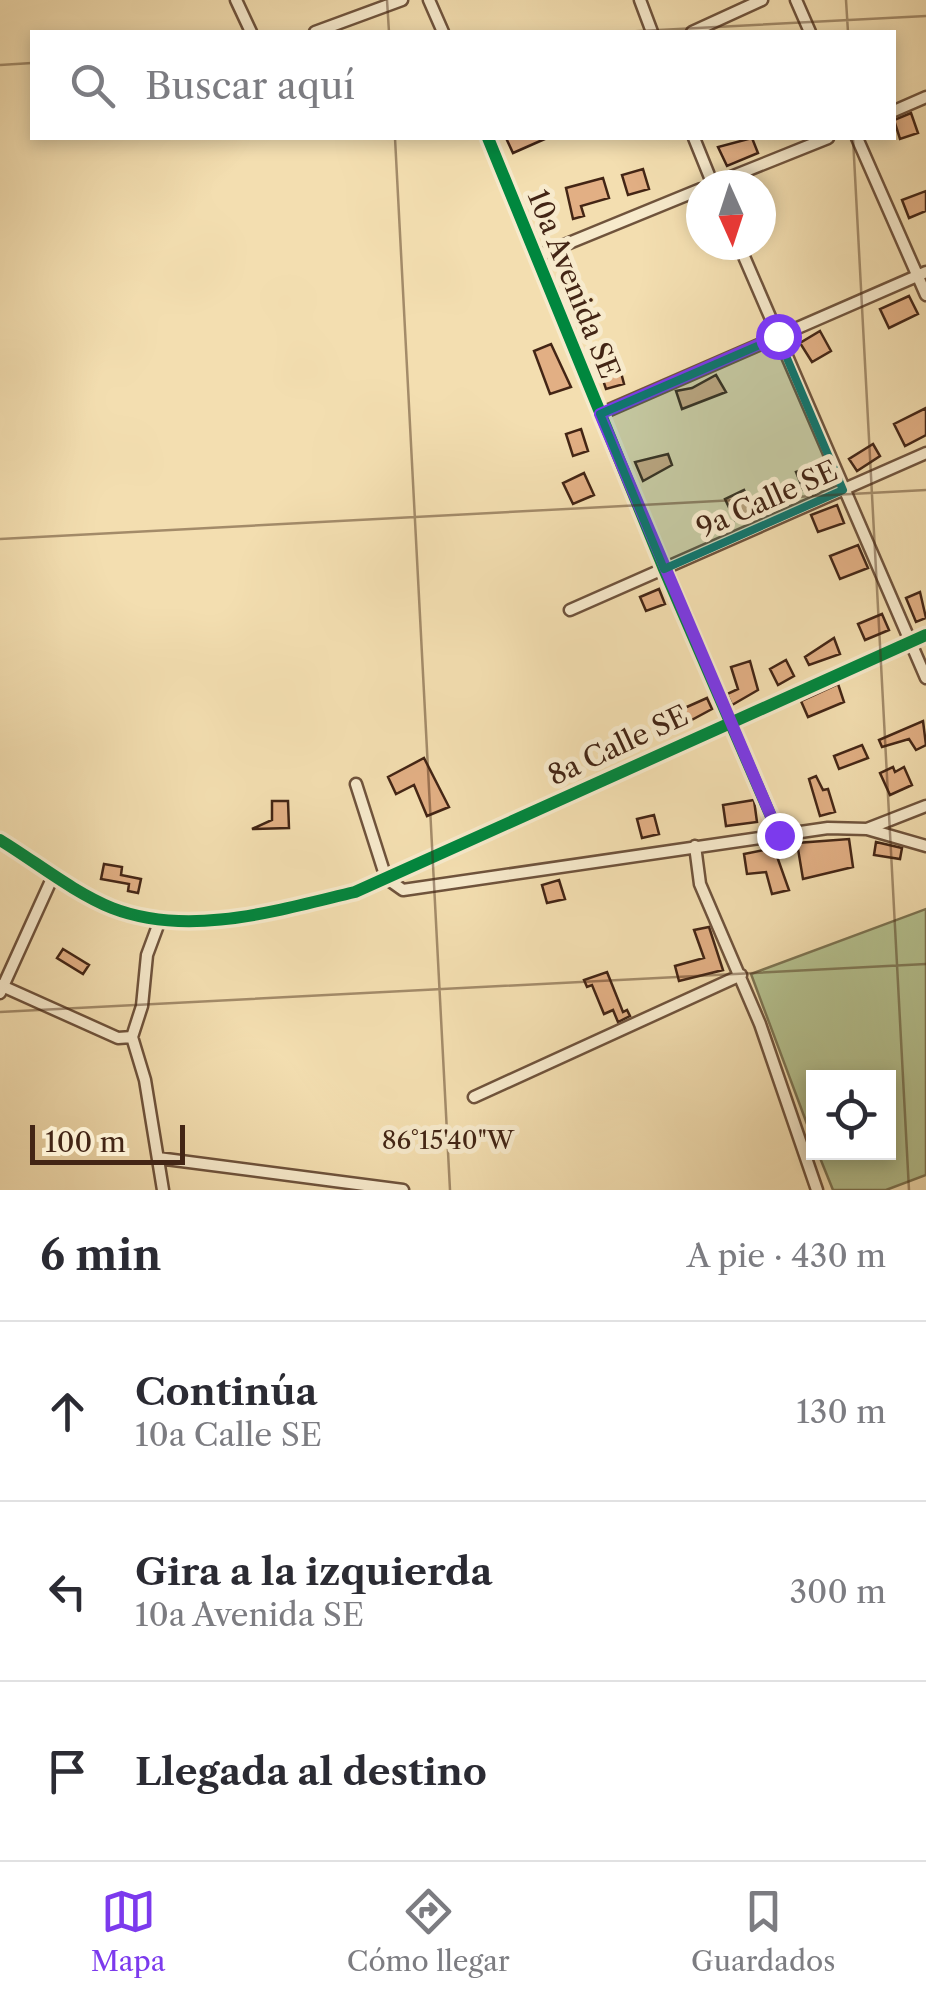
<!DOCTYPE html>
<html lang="es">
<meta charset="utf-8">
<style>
body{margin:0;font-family:"Libre Caslon Text",serif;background:#f2f2f3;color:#2b2b33}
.controls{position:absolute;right:30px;bottom:30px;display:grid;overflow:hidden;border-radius:0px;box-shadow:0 5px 15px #0003}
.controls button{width:90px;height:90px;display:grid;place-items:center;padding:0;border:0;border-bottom:2px solid #e1e1e2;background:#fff;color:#2b2b33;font:50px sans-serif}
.compass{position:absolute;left:686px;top:170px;width:90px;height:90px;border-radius:50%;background:#fff;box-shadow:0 5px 15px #0003;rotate:177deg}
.scale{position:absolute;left:30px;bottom:25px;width:155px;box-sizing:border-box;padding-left:10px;border:5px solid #432515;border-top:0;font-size:28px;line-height:35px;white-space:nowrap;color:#432515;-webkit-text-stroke:8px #f7eacc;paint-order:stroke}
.stop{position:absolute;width:30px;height:30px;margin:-22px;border:8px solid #7c3aed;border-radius:50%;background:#fff}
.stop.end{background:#7c3aed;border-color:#fff;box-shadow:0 2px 10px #0008}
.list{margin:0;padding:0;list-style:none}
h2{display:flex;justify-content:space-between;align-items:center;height:130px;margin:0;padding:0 40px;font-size:42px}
h2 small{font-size:32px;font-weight:400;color:#7c7c81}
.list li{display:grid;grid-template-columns:65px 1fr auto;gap:30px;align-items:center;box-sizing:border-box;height:180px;padding:0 40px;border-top:2px solid #e1e1e2}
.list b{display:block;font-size:38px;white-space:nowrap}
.list p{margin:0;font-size:32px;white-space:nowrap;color:#7c7c81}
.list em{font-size:32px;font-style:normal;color:#7c7c81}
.icon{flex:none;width:55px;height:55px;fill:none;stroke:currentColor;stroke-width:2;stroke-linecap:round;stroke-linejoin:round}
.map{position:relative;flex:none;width:926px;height:1190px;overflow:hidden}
.search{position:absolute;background:#fff;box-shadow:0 5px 15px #0003;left:30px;right:30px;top:30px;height:110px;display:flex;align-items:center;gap:25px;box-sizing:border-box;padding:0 35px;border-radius:0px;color:#7c7c81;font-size:38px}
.sheet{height:670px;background:#fff}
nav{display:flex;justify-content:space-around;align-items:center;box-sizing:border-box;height:140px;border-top:2px solid #e1e1e2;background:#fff;font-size:28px;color:#7c7c81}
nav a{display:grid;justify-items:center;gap:5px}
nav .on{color:#7c3aed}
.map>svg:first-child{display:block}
</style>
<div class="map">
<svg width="926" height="1190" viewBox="0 0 926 1190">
<rect width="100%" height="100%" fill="#f3deb0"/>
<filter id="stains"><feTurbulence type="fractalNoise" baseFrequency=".002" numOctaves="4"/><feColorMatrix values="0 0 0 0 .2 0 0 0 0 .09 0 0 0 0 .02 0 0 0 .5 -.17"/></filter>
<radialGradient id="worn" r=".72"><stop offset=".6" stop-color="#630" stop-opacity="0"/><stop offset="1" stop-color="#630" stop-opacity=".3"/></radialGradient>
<!-- green -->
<path fill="#b5c290" stroke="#7c7452" stroke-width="2.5" d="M926,909V1175L886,1190H833L818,1153L888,1152V1078H814L813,1140L751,974Z"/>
<!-- building -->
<path fill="#e2af84" stroke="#432515" stroke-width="2.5" d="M911,113L918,133L900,139L894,120Z
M506,138H547L513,153Z
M752,138L758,153L727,166L718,147Z
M643,169L649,189L628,195L622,175Z
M603,178L609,198L581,206L584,216L573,219L566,188Z
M926,191V211L909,218L902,200Z
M909,296L918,314L889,328L880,309Z
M820,331L831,351L812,362L800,343Z
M551,344L571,387L550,394L534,351Z
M619,365L624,384L606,389L600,371Z
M716,375L726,392L682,409L676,391L692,388Z
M926,408V435L905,446L894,424Z
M581,429L588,451L573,456L566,434Z
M873,444L880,456L857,471L849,459Z
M668,454L672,465L643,481L635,462Z
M819,463L826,479L803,489L796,472Z
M584,473L594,495L573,504L563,483Z
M744,490L754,511L735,520L725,499Z
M837,505L844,523L818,532L811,515Z
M858,545L868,568L840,579L830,556Z
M659,589L665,604L646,611L640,597Z
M920,592L926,618L916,622L906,598Z
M882,614L889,630L865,640L858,624Z
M834,638L840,654L809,665L805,657Z
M786,660L794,676L778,685L770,669Z
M750,661L758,690L732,705L727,694L738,689L731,667Z
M838,684L844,702L808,717L801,701Z
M707,698L712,709L660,737L653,722Z
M923,721L926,745L916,750L909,739L882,747L879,740Z
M862,745L868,758L839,769L834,756Z
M424,758L449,807L427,816L414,785L396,794L388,777Z
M893,767L895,772L904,767L912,785L890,795L880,773Z
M816,776L823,790L828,789L835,812L820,816L809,779Z
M754,800L757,822L726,826L723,805Z
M272,801H288L289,828L252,829L272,820Z
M654,815L659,834L642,838L637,819Z
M849,839L853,867L803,879L797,843Z
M876,842L902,848L900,859L874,855Z
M774,848L789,890L772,894L766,872L747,874L744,854Z
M104,864L122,867L121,875L141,879L138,893L128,891L129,884L101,879Z
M559,880L565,899L547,903L542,885Z
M709,927L723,970L679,981L675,966L704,958L694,930Z
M63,949L89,965L83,974L57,958Z
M607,972L623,1012L627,1010L630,1016L618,1022L613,1010L604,1014L592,985L587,987L584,980Z"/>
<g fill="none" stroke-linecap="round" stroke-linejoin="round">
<!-- minor casing -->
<g stroke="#6f533c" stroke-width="15">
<path id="minor" d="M236,0L251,32
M429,0L443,32
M640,0L652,32
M796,0L810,32
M315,32L402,0
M692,32L762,0
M894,111L926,97
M488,138L664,569L779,835
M694,138L713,185
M857,138L926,295
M711,185L828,138
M739,245L926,678
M535,257L701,189
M600,414L926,272
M570,610L926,453
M356,784L386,878L403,890L828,828L867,829L926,846
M867,829L926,806
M0,840C36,862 73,892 112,908C189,938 279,910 355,892L926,635
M695,846L700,884L760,1024L817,1190
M0,985L118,1038L132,1037L142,1006L147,955L160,920
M0,993L54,874
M132,1037L145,1080L163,1190
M474,1097L741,975
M158,1158L403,1190"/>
</g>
<!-- minor -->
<use href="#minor" stroke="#f7eacc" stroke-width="10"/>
<!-- cycleway casing -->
<g stroke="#f7eacc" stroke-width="19">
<path id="cycleway" d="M488,138L664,569L779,835
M0,840C36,862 73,892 112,908C189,938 279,910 355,892L926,635"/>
</g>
<!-- cycleway -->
<use href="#cycleway" stroke="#00873e" stroke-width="12"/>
</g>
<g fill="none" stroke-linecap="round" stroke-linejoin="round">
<!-- route -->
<path stroke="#7c3aed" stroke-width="12" d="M778,336L600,414L779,835"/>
</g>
<!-- marked area -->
<path fill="#0f766e" fill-opacity="0.2" stroke="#0f766e" stroke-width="8" stroke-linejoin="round" d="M778,337L843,490L664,569L600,414Z"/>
<!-- ticks -->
<path fill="none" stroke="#432515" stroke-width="2.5" stroke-opacity="0.45" d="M387,0L389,32M846,0L848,32M621,32L926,16M0,65L32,63M395,138L450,1190M853,138L909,1190M0,539L926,490M0,1012L926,964"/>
<g text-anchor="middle" stroke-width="10" stroke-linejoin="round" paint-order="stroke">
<!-- street labels -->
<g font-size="28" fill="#432515" stroke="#f7eacc">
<text transform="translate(574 284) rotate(68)" y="10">10a Avenida SE</text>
<text transform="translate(767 499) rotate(-24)" y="10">9a Calle SE</text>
<text transform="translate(618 745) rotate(-25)" y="10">8a Calle SE</text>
</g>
</g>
<g font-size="25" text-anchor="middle" fill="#432515" stroke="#f7eacc" stroke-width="10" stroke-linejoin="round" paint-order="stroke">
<text x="448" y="1149">86°15'40"W</text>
</g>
<rect width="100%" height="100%" filter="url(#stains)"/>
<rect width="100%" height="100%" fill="url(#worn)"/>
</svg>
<div class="controls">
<button><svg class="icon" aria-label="locate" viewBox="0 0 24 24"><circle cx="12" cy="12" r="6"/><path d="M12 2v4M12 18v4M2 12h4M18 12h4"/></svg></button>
</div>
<svg class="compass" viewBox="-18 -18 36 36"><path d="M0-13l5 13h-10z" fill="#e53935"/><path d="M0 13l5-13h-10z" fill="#7c7c81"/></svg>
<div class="scale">100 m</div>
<div class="stop" style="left:778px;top:336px"></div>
<div class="stop end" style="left:779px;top:835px"></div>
<div class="search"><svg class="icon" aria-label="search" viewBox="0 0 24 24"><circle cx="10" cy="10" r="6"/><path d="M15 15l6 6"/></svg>Buscar aquí</div>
</div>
<section class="sheet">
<h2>6 min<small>A pie · 430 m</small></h2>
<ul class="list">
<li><svg class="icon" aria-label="ahead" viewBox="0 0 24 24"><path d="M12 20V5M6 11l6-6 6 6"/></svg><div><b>Continúa</b><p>10a Calle SE</p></div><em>130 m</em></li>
<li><svg class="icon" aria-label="left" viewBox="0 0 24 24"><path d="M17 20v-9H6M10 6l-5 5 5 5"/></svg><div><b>Gira a la izquierda</b><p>10a Avenida SE</p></div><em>300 m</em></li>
<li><svg class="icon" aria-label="arrive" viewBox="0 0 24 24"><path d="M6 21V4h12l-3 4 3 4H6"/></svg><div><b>Llegada al destino</b></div></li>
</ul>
</section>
<nav>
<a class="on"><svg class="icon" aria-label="map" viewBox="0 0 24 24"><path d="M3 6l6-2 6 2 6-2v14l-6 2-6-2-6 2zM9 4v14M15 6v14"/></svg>Mapa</a>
<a><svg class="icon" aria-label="directions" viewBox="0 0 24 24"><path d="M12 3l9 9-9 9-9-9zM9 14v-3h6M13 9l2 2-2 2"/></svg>Cómo llegar</a>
<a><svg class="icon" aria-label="saved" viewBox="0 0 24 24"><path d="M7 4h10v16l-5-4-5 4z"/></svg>Guardados</a>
</nav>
